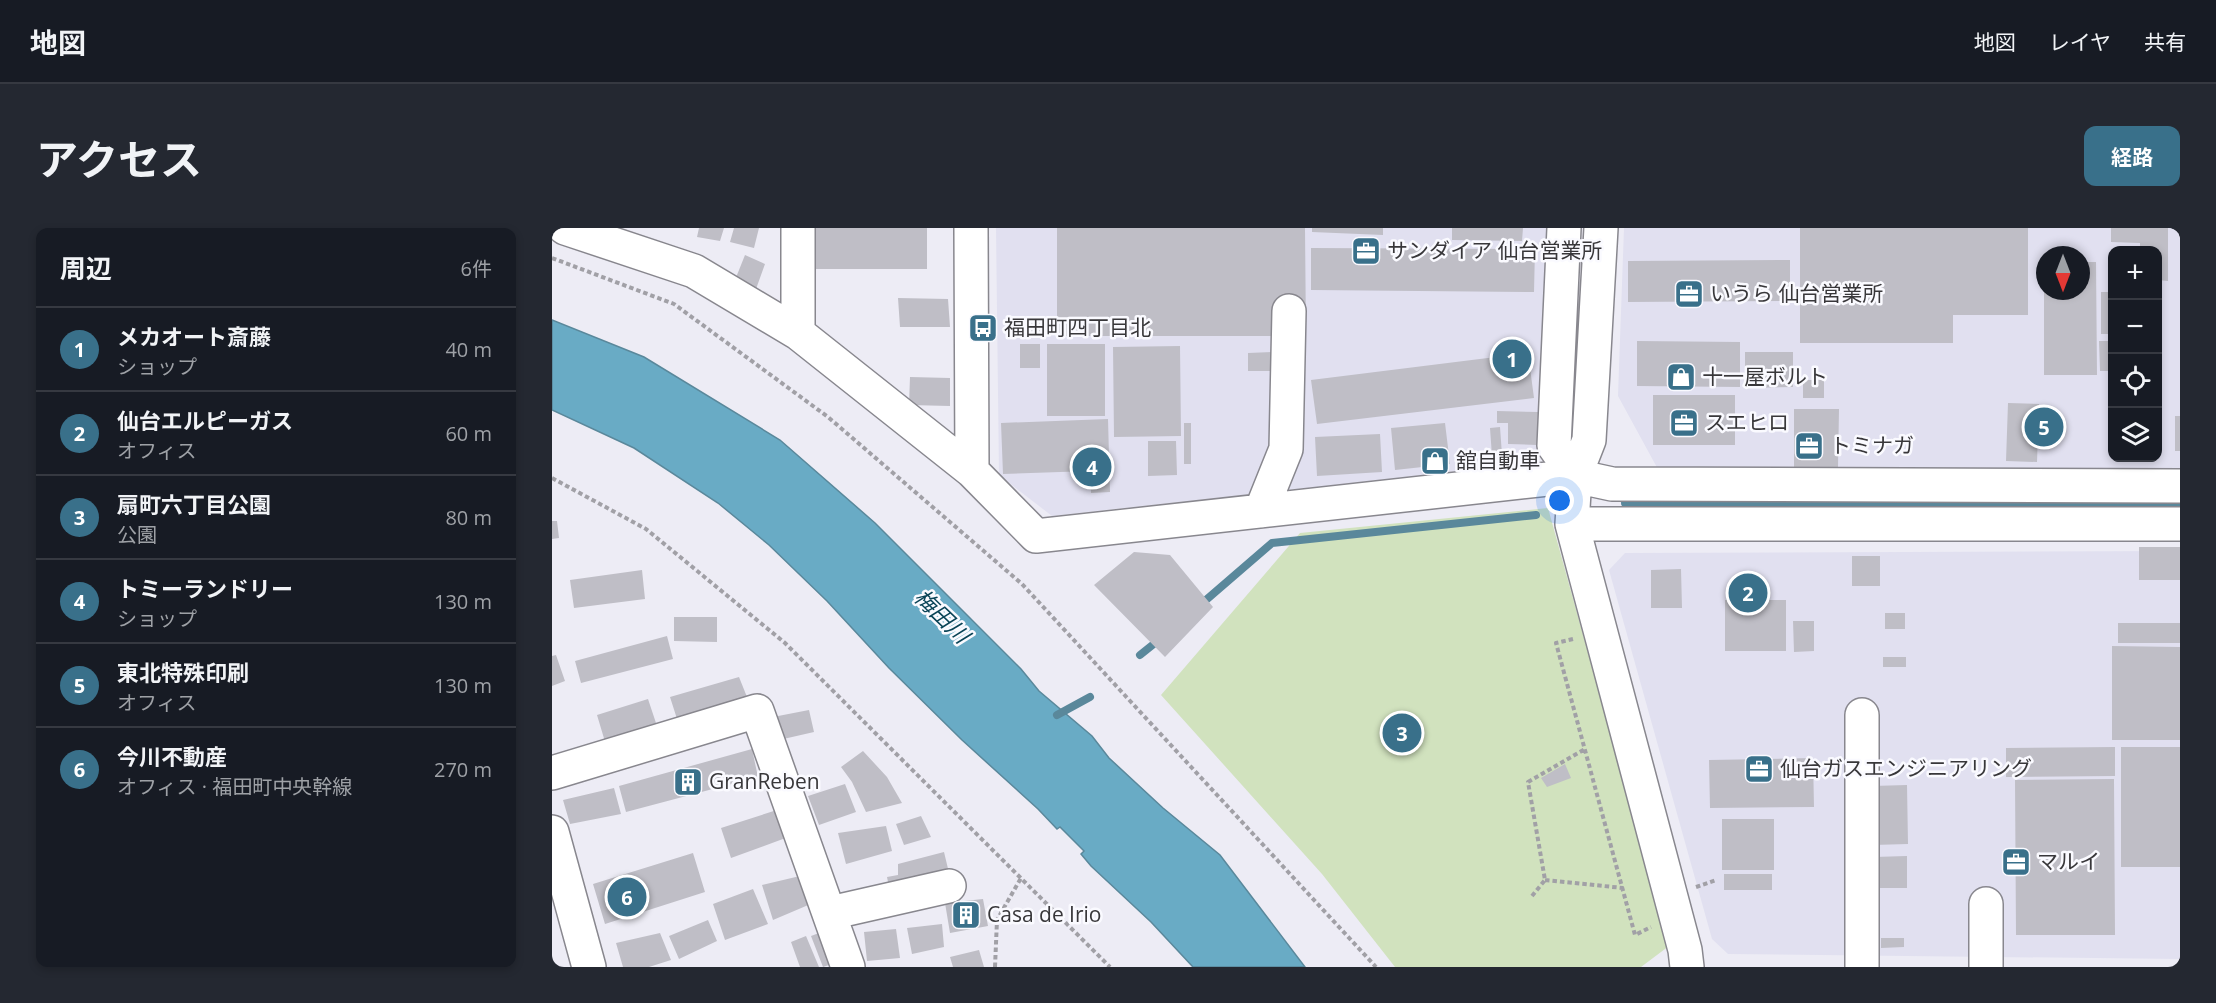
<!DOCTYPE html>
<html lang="ja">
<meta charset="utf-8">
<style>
body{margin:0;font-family:"Open Sans","Noto Sans JP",sans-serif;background:#242831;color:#f1f3f6}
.controls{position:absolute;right:18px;top:18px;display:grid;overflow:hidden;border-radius:12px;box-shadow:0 3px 9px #0003}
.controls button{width:54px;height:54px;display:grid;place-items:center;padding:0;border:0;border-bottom:2px solid #363941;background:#171b24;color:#f1f3f6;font:30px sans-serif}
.compass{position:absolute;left:1484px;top:18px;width:54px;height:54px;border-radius:50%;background:#171b24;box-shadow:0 3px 9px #0003;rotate:180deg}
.you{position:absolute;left:1008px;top:273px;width:21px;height:21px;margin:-15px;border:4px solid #fff;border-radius:50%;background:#1a73e8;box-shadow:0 0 0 9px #1a73e833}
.badge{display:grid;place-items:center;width:39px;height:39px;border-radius:50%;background:#39708a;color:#fff;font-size:20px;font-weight:700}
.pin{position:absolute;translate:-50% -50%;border:3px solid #fff;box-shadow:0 2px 6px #0006}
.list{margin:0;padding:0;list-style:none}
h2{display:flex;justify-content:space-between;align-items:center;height:78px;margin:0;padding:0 24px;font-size:26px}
h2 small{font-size:20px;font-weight:400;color:#9ea1a6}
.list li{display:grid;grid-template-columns:39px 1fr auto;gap:18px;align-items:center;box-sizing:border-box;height:84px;padding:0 24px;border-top:2px solid #363941}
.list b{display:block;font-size:22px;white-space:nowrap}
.list p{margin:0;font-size:20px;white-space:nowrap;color:#9ea1a6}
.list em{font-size:20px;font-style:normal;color:#9ea1a6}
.icon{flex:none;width:33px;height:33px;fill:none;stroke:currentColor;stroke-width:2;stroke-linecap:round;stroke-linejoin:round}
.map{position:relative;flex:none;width:1628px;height:739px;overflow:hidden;border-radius:12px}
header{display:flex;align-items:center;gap:36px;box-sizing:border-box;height:84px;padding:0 30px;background:#171b24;border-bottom:2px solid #363941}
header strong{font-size:28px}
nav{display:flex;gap:33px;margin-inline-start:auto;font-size:21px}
.intro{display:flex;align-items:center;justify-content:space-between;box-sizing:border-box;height:144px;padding:0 36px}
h1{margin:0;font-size:42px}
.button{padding:15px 27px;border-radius:12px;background:#39708a;color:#fff;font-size:21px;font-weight:700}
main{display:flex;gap:36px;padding:0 36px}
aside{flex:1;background:#171b24;border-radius:12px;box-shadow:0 3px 9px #0003}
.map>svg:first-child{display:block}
</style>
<header>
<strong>地図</strong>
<nav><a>地図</a><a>レイヤ</a><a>共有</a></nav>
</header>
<div class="intro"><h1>アクセス</h1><a class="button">経路</a></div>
<main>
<aside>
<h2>周辺<small>6件</small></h2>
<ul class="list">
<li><span class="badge">1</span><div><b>メカオート斎藤</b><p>ショップ</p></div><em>40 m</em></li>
<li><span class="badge">2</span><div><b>仙台エルピーガス</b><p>オフィス</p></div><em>60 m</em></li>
<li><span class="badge">3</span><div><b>扇町六丁目公園</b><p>公園</p></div><em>80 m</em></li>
<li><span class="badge">4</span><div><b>トミーランドリー</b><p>ショップ</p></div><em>130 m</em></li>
<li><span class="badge">5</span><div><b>東北特殊印刷</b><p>オフィス</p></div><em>130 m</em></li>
<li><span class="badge">6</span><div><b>今川不動産</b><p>オフィス · 福田町中央幹線</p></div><em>270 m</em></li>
</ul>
</aside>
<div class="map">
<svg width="1628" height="739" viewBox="0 0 1628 739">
<rect width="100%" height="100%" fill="#edecf5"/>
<!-- built -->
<path fill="#e1e0f0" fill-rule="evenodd" d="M444,0H997L988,234L500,288L447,247Z
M1072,0H1628V245H1108L1066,168ZM1560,22H1606V230H1560ZM1493,27H1529V63H1493Z
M1628,323V731L1176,726L1160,711L1057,342L1073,325Z"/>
<!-- green -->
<path fill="#d1e2be" d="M996,280L1107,682L1108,695L1121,715L1089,739H843L770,646L609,467L748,305Z"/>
<!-- water -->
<path fill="#69abc5" stroke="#5a889b" stroke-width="1.5" d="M0,92L92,129L228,212L323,295L469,441L487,463L540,508L557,530L611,580L668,627L753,739H641L599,694L539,638L529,626L532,623L508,599L505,601L486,581L410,512L337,440L275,373L217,317L166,275L82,220L0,182Z"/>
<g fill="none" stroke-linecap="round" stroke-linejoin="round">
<!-- stream -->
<path stroke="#5a889b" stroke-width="8" d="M1073,275L1628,277
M647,378L720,315L984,287
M588,427L608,411
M505,487L538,469"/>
</g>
<!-- building -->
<path fill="#bfbec6" d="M147,0H172L168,13L145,9Z
M182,0H207L202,20L178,14Z
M259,0H375V41H260Z
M505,0H753L754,108H505Z
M760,0H831V7L760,4Z
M900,0H971L970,13L900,12Z
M1248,0H1476V87H1401V115H1248Z
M1559,0H1616V53L1606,52V22H1588V15L1559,14Z
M759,20L983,21L982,64L759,62Z
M193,27L213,36L204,61L183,52Z
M1238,32V73L1076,74V33Z
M1529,34H1544L1545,147H1492V63H1529Z
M1549,64H1560V106H1549Z
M346,70L396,71L398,99H348Z
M472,95H490V108H472Z
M1085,113L1188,114V159L1085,158Z
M1547,113H1560V143H1548Z
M468,116H488V140H468Z
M495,116H553V188H495Z
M628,118L629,208L562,209L561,119Z
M722,124V143H696V125Z
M1193,124H1241V159L1193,160Z
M976,125L982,170L765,196L759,152Z
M358,149L398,150V178L357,177Z
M1251,152H1272V170H1251Z
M1101,167H1183V217H1101Z
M1456,175L1487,176L1485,234L1454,233Z
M1242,181H1287L1286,239H1242Z
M945,183L986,184L985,217L956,216V195H945Z
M1623,188H1628V223H1623Z
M556,191L558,264L539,265L538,243L451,246L449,195Z
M632,195H639V236H632Z
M893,195L898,236L843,242L839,200Z
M948,199L950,227L940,228L938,200Z
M828,206L830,244L765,248L763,209Z
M596,213H624L625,247L596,248Z
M0,293H5L7,310L0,311Z
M1587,319H1628V352H1587Z
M582,324L618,327L661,379L613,429L542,357Z
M1300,328H1328V358H1300Z
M1129,341L1130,380H1099V342Z
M90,342L93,371L22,380L18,352Z
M1173,372H1234V423H1173Z
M1333,385H1353V401H1333Z
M122,389H165V414L122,413Z
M1241,393H1262V423L1242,424Z
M1566,395H1628V415H1566Z
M115,408L121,431L29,455L23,433Z
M1560,418L1628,419V512H1560Z
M4,427L13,453L0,458V428Z
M1331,429H1354V439H1331Z
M187,449L197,474L126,494L118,469Z
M96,471L106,501L54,517L45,487Z
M257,482L262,504L227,512L221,489Z
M1563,519V548L1454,549V520Z
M1569,519H1628V639H1569Z
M200,521L206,549L74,584L67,558Z
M311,523L335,549L350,575L314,584L300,554L289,539Z
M1261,530L1262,579L1158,580L1157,532Z
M1013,536L1019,550L995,559L989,550Z
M1562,551L1563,707H1464L1463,552Z
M293,556L304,584L267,597L256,568Z
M1355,557L1356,616L1321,617L1320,558Z
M62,560L69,586L18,596L11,572Z
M228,581L239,608L179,630L169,600Z
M369,588L379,609L352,617L344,596Z
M1170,591H1222V642H1170Z
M334,598L340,623L294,636L286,605Z
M392,624L398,649L338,664L335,649L346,647V636Z
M141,625L153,664L53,696L41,656Z
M1355,628V660H1323L1322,629Z
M1172,646H1220V662H1172Z
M248,648L261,675L221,692L210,657Z
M201,661L216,696L173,712L161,676Z
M431,671L436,698L398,705L393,675Z
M156,692L165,713L127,731L117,708Z
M390,696L392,719L360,726L355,700Z
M344,701L348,730L315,733L312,704Z
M275,702L286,734L271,739L259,708Z
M108,705L119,732L97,739H71L64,715Z
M254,708L267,739H248L239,714Z
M1329,710H1352V719L1329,720Z
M427,722L432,739H401L398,729Z"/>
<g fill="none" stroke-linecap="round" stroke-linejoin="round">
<!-- minor casing -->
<g stroke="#88878e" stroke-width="36">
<path id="minor" d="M13,0L142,43L246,105L420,243
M246,0V105
M419,0L420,243L484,308L1023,248L1060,256L1628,258
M1012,0L1002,218L1023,248
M1049,0L1037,212L1023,248L1020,296L1133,722L1135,739
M709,283L734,221L737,83
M1020,296H1628
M1310,487V739
M0,545L205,483L296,739
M0,604L37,739
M1434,676V739
M278,685L397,658"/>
</g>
<!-- path -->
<path stroke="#a1a0a6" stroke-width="4" stroke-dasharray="4.5 3" stroke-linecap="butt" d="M0,30L122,76L276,189L470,356L824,739
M0,250L94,301L233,415L558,739
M1021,411L1004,415L1083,707L1099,699
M993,652L1071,660
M1144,659L1164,652
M980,668L993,652L976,554L1033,521
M443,739L445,692L469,650"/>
<!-- minor -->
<use href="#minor" stroke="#fff" stroke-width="33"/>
</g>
<!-- icons -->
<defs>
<g id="office-square" transform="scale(1.5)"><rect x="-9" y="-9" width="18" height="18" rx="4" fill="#39708a" stroke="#fafaff"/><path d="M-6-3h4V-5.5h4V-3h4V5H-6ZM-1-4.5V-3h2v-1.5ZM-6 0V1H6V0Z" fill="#fff"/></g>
<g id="bus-square" transform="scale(1.5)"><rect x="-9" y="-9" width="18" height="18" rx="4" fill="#39708a" stroke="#fafaff"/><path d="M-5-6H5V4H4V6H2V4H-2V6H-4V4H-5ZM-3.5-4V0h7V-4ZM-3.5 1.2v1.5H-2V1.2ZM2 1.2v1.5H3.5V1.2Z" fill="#fff"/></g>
<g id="shop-square" transform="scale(1.5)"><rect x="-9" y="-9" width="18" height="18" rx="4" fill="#39708a" stroke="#fafaff"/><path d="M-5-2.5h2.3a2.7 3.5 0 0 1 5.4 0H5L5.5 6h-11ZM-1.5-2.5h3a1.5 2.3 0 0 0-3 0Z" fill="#fff"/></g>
<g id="building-square" transform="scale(1.5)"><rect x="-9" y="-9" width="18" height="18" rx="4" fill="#39708a" stroke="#fafaff"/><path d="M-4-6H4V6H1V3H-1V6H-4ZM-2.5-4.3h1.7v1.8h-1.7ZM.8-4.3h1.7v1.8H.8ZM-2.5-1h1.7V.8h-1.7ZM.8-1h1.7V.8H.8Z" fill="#fff"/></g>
</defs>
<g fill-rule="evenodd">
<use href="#office-square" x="814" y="23"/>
<use href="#office-square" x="1137" y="66"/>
<use href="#bus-square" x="431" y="100"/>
<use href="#shop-square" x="1129" y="149"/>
<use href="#office-square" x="1132" y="195"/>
<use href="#office-square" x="1257" y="218"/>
<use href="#shop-square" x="883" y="233"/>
<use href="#office-square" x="1207" y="541"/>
<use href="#building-square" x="136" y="554"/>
<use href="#office-square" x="1464" y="634"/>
<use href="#building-square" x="414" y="687"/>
</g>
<g text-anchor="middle" stroke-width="5" stroke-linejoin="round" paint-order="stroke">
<!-- poi labels -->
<g font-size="21" fill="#38373a" stroke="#fafaff" text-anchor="start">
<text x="835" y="30">サンダイア 仙台営業所</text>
<text x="1158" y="73">いうら 仙台営業所</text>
<text x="452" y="107">福田町四丁目北</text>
<text x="1150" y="156">十一屋ボルト</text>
<text x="1153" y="202">スエヒロ</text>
<text x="1278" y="225">トミナガ</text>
<text x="904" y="240">舘自動車</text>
<text x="1228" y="548">仙台ガスエンジニアリング</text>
<text x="157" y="561">GranReben</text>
<text x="1485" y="641">マルイ</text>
<text x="435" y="694">Casa de Irio</text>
</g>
<!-- water labels -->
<g font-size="22" font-style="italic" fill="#0a4457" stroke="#fafaff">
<text transform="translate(390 388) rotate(44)" y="8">梅田川</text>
</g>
</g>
</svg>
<div class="controls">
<button>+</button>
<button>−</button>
<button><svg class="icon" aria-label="locate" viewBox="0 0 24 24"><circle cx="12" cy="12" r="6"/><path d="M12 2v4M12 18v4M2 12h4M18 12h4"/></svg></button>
<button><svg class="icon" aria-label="layers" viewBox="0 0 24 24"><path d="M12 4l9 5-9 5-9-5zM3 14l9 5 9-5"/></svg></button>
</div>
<svg class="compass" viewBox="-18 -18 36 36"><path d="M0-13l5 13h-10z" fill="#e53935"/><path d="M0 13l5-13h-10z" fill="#9ea1a6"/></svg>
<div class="you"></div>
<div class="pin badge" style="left:960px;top:131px">1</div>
<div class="pin badge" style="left:1196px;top:365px">2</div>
<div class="pin badge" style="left:850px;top:505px">3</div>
<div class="pin badge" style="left:540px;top:239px">4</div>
<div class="pin badge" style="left:1492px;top:199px">5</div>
<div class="pin badge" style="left:75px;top:669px">6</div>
</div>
</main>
